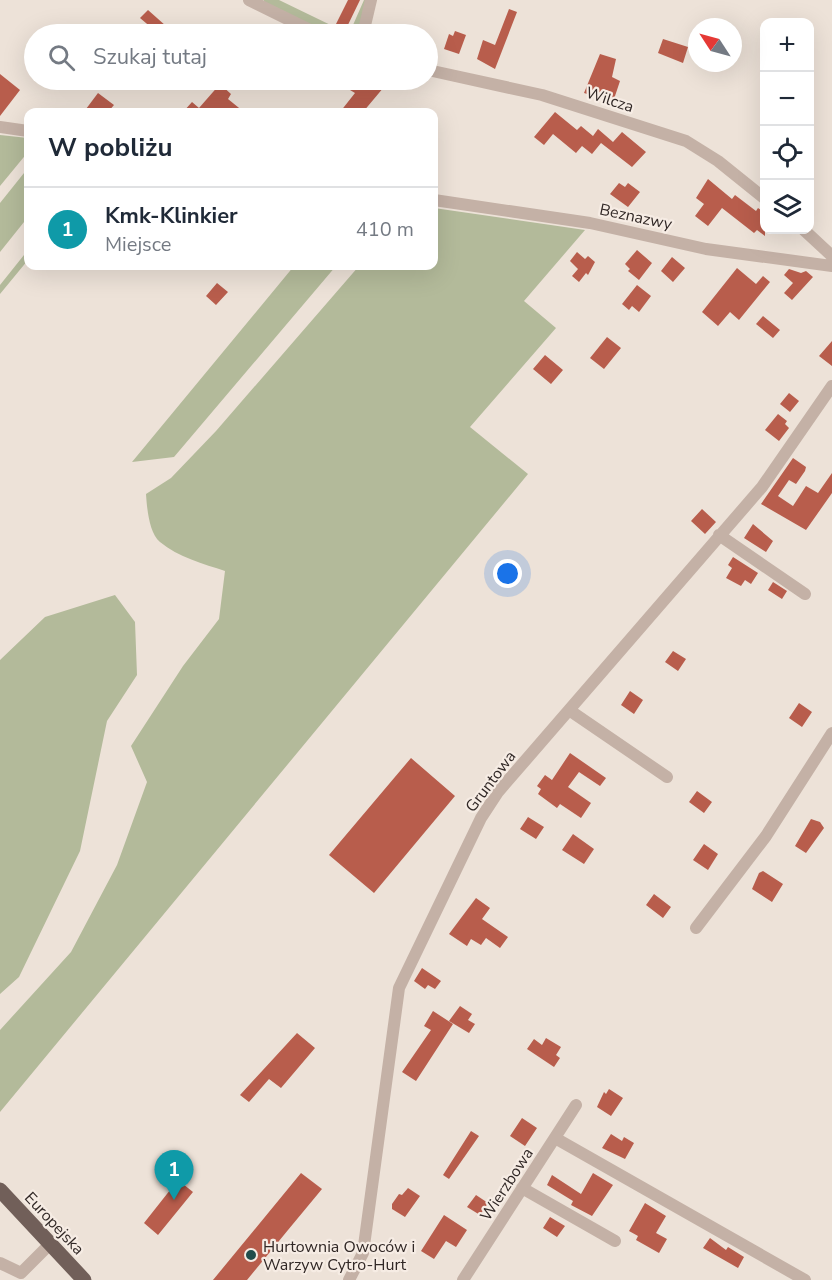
<!DOCTYPE html>
<html lang="pl">
<meta charset="utf-8">
<style>
body{margin:0;font-family:"Nunito Sans",sans-serif;background:#f2f2f3;color:#1f2937}
.controls{position:absolute;right:18px;top:18px;display:grid;overflow:hidden;border-radius:12px;box-shadow:0 6px 24px #0002}
.controls button{width:54px;height:54px;display:grid;place-items:center;padding:0;border:0;border-bottom:2px solid #e0e1e3;background:#fff;color:#1f2937;font:30px sans-serif}
.compass{position:absolute;left:688px;top:18px;width:54px;height:54px;border-radius:50%;background:#fff;box-shadow:0 6px 24px #0002;rotate:306deg}
.you{position:absolute;left:508px;top:574px;width:21px;height:21px;margin:-15px;border:4px solid #fff;border-radius:50%;background:#1a73e8;box-shadow:0 0 0 9px #1a73e833}
.badge{display:grid;place-items:center;width:39px;height:39px;border-radius:50%;background:#214d4c;color:#fff;font-size:20px;font-weight:700}
.pin{position:absolute;translate:-50% -50px;filter:drop-shadow(0 2px 3px #0008)}
.pin::after{content:'';position:absolute;top:32px;width:21px;height:18px;background:inherit;clip-path:polygon(0 0,100% 0,50% 100%)}
.list{margin:0;padding:0;list-style:none}
h2{display:flex;justify-content:space-between;align-items:center;height:78px;margin:0;padding:0 24px;font-size:26px}
h2 small{font-size:20px;font-weight:400;color:#747a83}
.list li{display:grid;grid-template-columns:39px 1fr auto;gap:18px;align-items:center;box-sizing:border-box;height:84px;padding:0 24px;border-top:2px solid #e0e1e3}
.list b{display:block;font-size:22px;white-space:nowrap}
.list p{margin:0;font-size:20px;white-space:nowrap;color:#747a83}
.list em{font-size:20px;font-style:normal;color:#747a83}
.icon{flex:none;width:33px;height:33px;fill:none;stroke:currentColor;stroke-width:2;stroke-linecap:round;stroke-linejoin:round}
.map{position:relative;flex:none;width:832px;height:1280px;overflow:hidden}
.search{position:absolute;background:#fff;box-shadow:0 6px 24px #0002;left:24px;top:24px;width:414px;height:66px;display:flex;align-items:center;gap:15px;box-sizing:border-box;padding:0 21px;border-radius:33px;color:#747a83;font-size:22px}
.panel{position:absolute;background:#fff;box-shadow:0 6px 24px #0002;left:24px;top:108px;width:414px;height:162px;border-radius:12px}
.map>svg:first-child{display:block}
</style>
<div class="map">
<svg width="832" height="1280" viewBox="0 0 832 1280">
<rect width="100%" height="100%" fill="#ede2d8"/>
<!-- green -->
<path fill="#b3ba9a" d="M264,0H279L345,32L353,25L364,0H367L361,27L354,34H325L263,2Z
M0,135L28,138V152L0,186Z
M28,168V217L0,252V203Z
M434,208L585,230L524,301L556,328L470,427L528,474L0,1112V1030L71,952L117,865L147,782L131,746L183,666L219,619L225,571C204,564 178,557 160,542C149,533 147,508 146,494L171,478L216,431L359,266H434Z
M28,250V260L0,294V285Z
M294,266H336L174,457L132,462Z
M115,595L135,622L137,675L107,721L80,851L19,977L0,994V660L45,617Z"/>
<!-- building -->
<path fill="#b85d4c" d="M348,0H360L345,31L335,26Z
M509,9L517,12L495,69L477,59L483,40L495,45Z
M148,10L166,26L159,34L140,18Z
M455,31L466,35L459,54L444,49L449,34L453,36Z
M663,39L688,47L683,63L658,53Z
M600,54L616,59L612,77L620,81L613,102L584,93Z
M0,74L20,90L0,116Z
M358,80H366L371,84L374,80H396L388,90L384,87L363,112H340L355,93L350,90Z
M220,84L231,94L228,99L244,112H183L192,102L199,108Z
M98,93L114,105L108,112H91L86,109Z
M555,112L577,130L581,126L593,136L598,129L613,142L622,132L646,152L632,167L601,143L592,154L582,146L576,153L553,134L544,145L534,137Z
M708,179L732,199L735,195L756,211L758,208L765,213V236L757,230L754,233L722,208L708,226L695,216L704,204L696,198Z
M619,183L625,187L628,183L640,192L628,207L610,194Z
M637,250L652,263L639,280L628,271L630,269L625,264Z
M577,252L585,259L588,256L595,262L588,275L586,273L579,282L572,276L578,269L570,261Z
M672,257L685,268L673,282L661,271Z
M737,268L756,284L763,276L770,282L739,320L730,312L718,326L702,312Z
M789,269L801,273L806,271L813,277L792,300L784,293L793,283L784,275Z
M217,283L228,292L216,305L206,296Z
M637,285L651,296L639,312L632,306L629,310L622,304Z
M763,316L780,330L773,338L756,324Z
M607,337L621,348L604,369L590,358Z
M832,341V366L819,356Z
M545,355L563,370L551,384L533,369Z
M789,393L799,401L790,412L780,404Z
M778,414L787,421L785,424L789,428L779,441L765,430Z
M793,458L806,467L805,471L796,484L789,480L778,496L793,506L806,486L818,493L832,473V493L806,530L761,504Z
M702,509L716,522L705,534L691,521Z
M753,524L773,541L766,552L744,538Z
M733,557L758,573L751,584L745,580L741,586L726,578L732,568L728,565Z
M773,582L787,591L782,599L768,590Z
M673,651L686,659L678,671L665,662Z
M630,691L643,700L634,714L621,705Z
M799,703L812,712L802,727L789,718Z
M570,753L606,778L600,786L579,772L568,787L591,803L581,818L560,804L557,808L538,794L541,789L537,786L545,775L552,780Z
M411,758L455,796L374,893L329,855Z
M697,791L712,802L704,813L689,802Z
M528,817L544,827L536,839L520,829Z
M811,819L820,822L824,828L806,853L795,846Z
M573,834L594,849L584,864L562,850Z
M704,844L718,854L708,870L693,860Z
M763,871L783,884L772,902L752,889L759,873Z
M654,894L671,907L663,918L646,905Z
M476,898L490,908L482,919L508,937L500,948L486,938L481,945L471,939L467,946L449,934Z
M422,968L441,981L435,989L428,985L425,989L414,981Z
M460,1006L472,1014L468,1020L475,1024L469,1033L449,1021Z
M433,1011L453,1024L416,1081L402,1072L431,1030L424,1026Z
M297,1033L315,1048L281,1088L269,1079L249,1102L240,1095Z
M546,1038L561,1047L556,1055L560,1058L554,1067L527,1049L534,1039L542,1045Z
M609,1089L623,1098L611,1116L597,1107L604,1092L606,1094Z
M522,1118L537,1128L525,1146L510,1136Z
M471,1131L479,1136L449,1179L443,1175Z
M611,1134L622,1141L624,1137L634,1143L625,1159L602,1148Z
M301,1173L322,1189L288,1230L247,1280H213Z
M593,1173L613,1185L592,1216L571,1205L573,1201L547,1185L552,1175L581,1194Z
M178,1180L193,1192L158,1235L144,1223Z
M408,1188L420,1196L405,1217L392,1209V1204L399,1194L402,1195Z
M476,1195L488,1203L480,1215L467,1207Z
M645,1203L666,1216L656,1233L667,1239L659,1253L636,1240L638,1236L629,1231Z
M444,1215L467,1230L456,1247L446,1241L434,1259L421,1251Z
M550,1217L565,1226L557,1237L543,1228Z
M710,1238L726,1250L728,1247L744,1257L738,1268L703,1248Z"/>
<g fill="none" stroke-linecap="round" stroke-linejoin="round">
<!-- minor -->
<path stroke="#c4b1a6" stroke-width="12" d="M249,0L318,34
M363,34L371,0
M428,70L542,95L686,141L718,161L764,198
M0,127L28,131
M434,200L590,223L706,249L832,266
M804,230L832,256
M719,535L805,594
M569,710L667,777
M696,928L766,836L832,733
M555,1138L805,1280
M522,1188L615,1241
M0,1263L21,1273L50,1244
M349,1280L363,1253L399,988L481,818L498,792L762,487L832,386
M463,1280L576,1105"/>
<!-- major -->
<path stroke="#715f59" stroke-width="15" d="M0,1190L84,1280"/>
</g>
<!-- markers -->
<circle fill="#214d4c" stroke="#f6ece4" stroke-width="2" cx="251" cy="1255" r="6"/>
<g text-anchor="middle" stroke-width="4.5" stroke-linejoin="round" paint-order="stroke">
<!-- street labels -->
<g font-size="16" fill="#312826" stroke="#f6ece4">
<text transform="translate(610 99) rotate(18)" y="6">Wilcza</text>
<text transform="translate(636 216) rotate(12)" y="6">Beznazwy</text>
<text transform="translate(490 781) rotate(-53)" y="6">Gruntowa</text>
<text transform="translate(506 1184) rotate(-57)" y="6">Wierzbowa</text>
<text transform="translate(55 1223) rotate(47)" y="6">Europejska</text>
</g>
<!-- poi labels -->
<g font-size="16" fill="#312826" stroke="#f6ece4" text-anchor="start">
<text x="263" y="1252">Hurtownia Owoców i<tspan x="263" dy="18">Warzyw Cytro-Hurt</tspan></text>
</g>
</g>
</svg>
<div class="controls">
<button>+</button>
<button>−</button>
<button><svg class="icon" aria-label="locate" viewBox="0 0 24 24"><circle cx="12" cy="12" r="6"/><path d="M12 2v4M12 18v4M2 12h4M18 12h4"/></svg></button>
<button><svg class="icon" aria-label="layers" viewBox="0 0 24 24"><path d="M12 4l9 5-9 5-9-5zM3 14l9 5 9-5"/></svg></button>
</div>
<svg class="compass" viewBox="-18 -18 36 36"><path d="M0-13l5 13h-10z" fill="#e53935"/><path d="M0 13l5-13h-10z" fill="#747a83"/></svg>
<div class="you"></div>
<div class="pin badge" style="left:174px;top:1200px;background:#0f9aa8">1</div>
<div class="search"><svg class="icon" aria-label="search" viewBox="0 0 24 24"><circle cx="10" cy="10" r="6"/><path d="M15 15l6 6"/></svg>Szukaj tutaj</div>
<section class="panel">
<h2>W pobliżu<small></small></h2>
<ul class="list">
<li><span class="badge" style="background:#0f9aa8">1</span><div><b>Kmk-Klinkier</b><p>Miejsce</p></div><em>410 m</em></li>
</ul>
</section>
</div>
